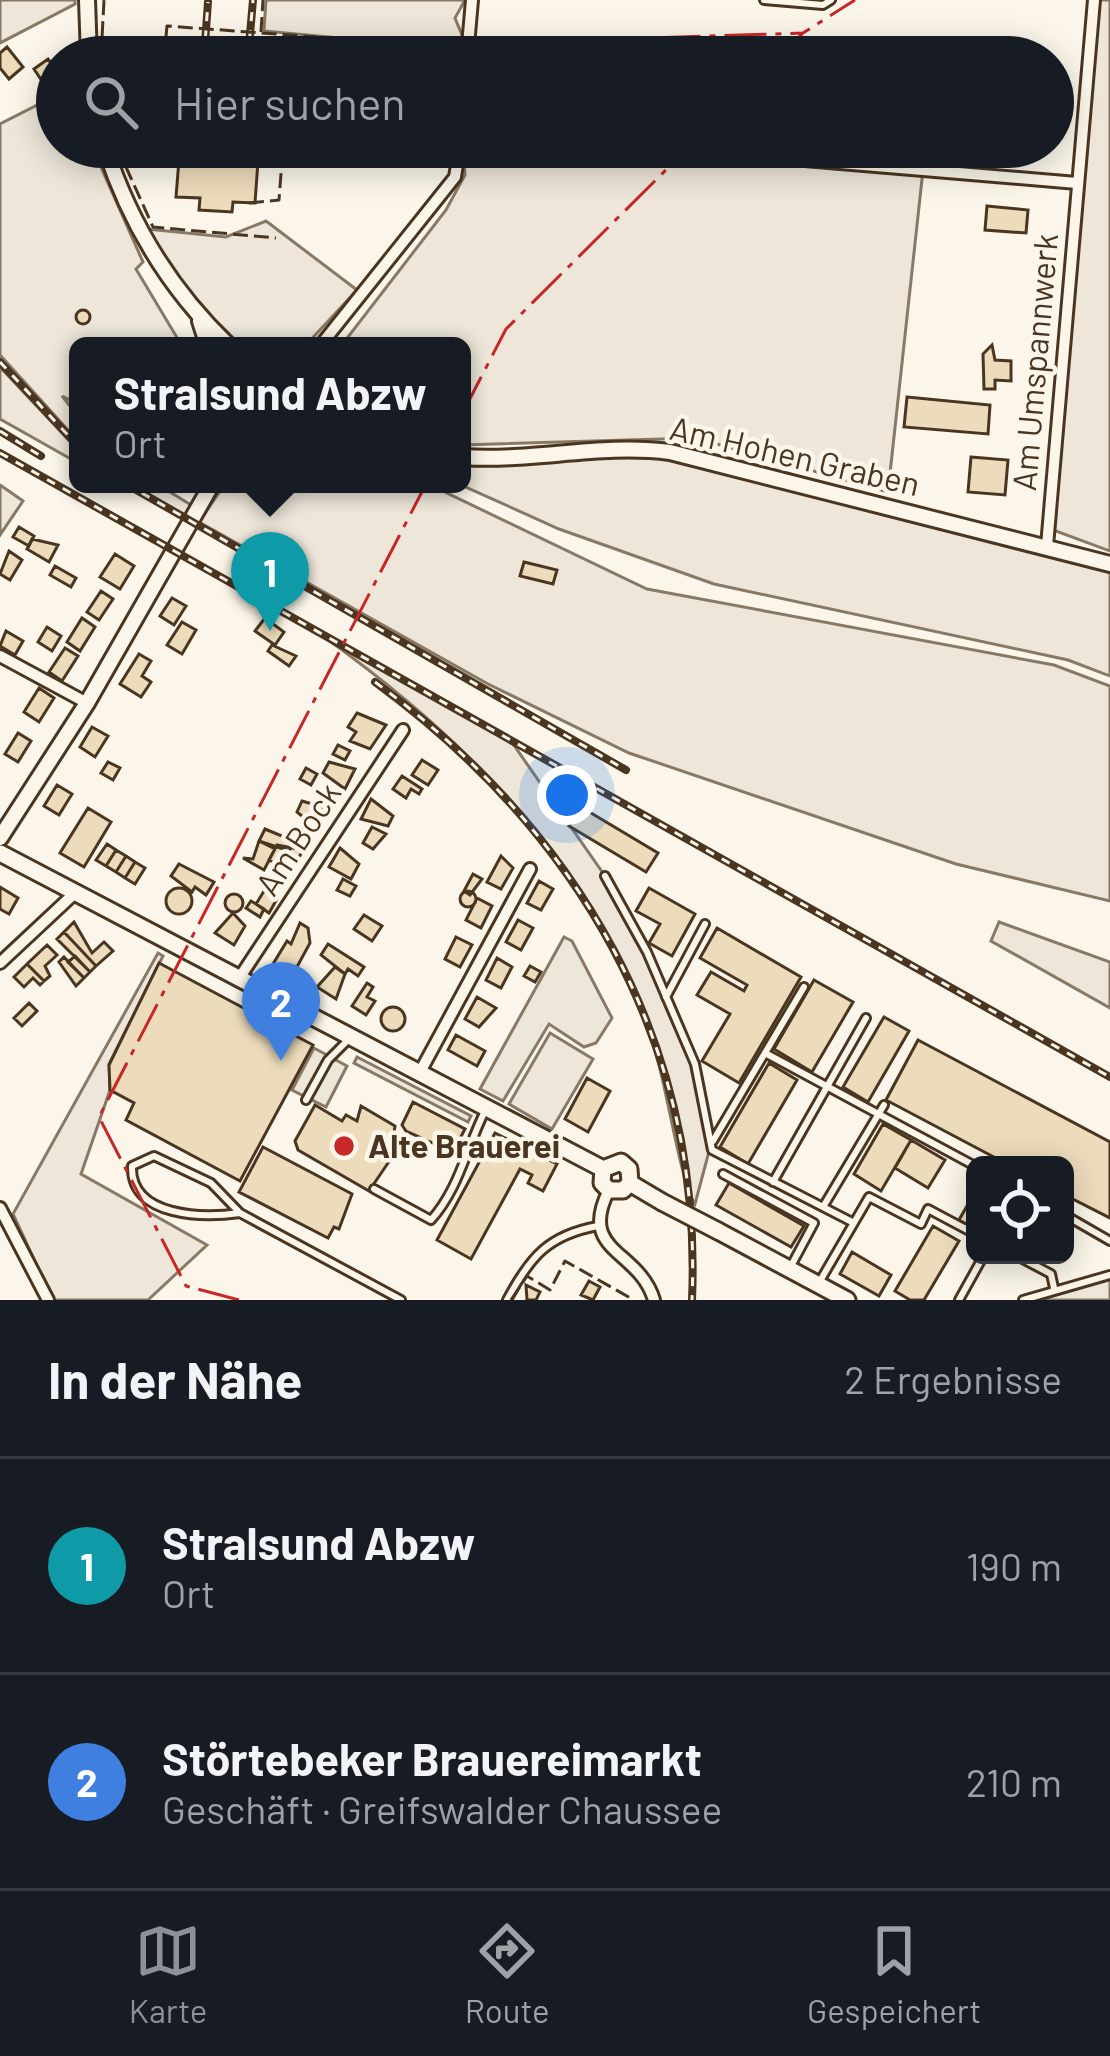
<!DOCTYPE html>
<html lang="de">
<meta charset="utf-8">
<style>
body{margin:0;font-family:Barlow,sans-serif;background:#20242c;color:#f1f3f6}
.controls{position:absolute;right:36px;bottom:36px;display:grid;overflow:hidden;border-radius:18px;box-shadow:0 6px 30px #0003}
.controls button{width:108px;height:108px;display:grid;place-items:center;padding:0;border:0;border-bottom:3px solid #363941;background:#171b24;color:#f1f3f6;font:60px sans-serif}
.you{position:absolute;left:567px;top:795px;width:42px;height:42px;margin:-30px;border:9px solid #fff;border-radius:50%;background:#1a73e8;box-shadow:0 0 0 18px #1a73e833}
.badge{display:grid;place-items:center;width:78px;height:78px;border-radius:50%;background:#8c9099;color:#fff;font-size:39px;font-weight:700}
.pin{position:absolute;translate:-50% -99px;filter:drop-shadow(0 3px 6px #0008)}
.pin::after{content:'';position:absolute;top:63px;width:42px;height:36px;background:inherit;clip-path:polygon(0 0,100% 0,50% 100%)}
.popup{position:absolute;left:69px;top:337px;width:402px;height:156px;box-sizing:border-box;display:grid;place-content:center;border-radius:18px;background:#171b24;filter:drop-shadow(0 3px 9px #0005);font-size:39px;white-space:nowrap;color:#9ea1a6}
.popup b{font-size:45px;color:#f1f3f6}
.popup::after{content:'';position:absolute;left:50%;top:100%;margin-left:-24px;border:24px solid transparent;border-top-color:#171b24}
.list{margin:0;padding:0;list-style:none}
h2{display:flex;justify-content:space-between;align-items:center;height:156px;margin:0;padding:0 48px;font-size:51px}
h2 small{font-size:39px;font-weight:400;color:#9ea1a6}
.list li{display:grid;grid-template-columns:78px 1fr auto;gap:36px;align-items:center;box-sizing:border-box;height:216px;padding:0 48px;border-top:3px solid #363941}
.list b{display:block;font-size:45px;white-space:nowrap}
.list p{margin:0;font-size:39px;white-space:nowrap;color:#9ea1a6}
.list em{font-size:39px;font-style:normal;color:#9ea1a6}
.icon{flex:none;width:66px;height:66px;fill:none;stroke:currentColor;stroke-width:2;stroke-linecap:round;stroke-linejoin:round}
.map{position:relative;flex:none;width:1110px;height:1300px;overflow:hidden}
.search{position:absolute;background:#171b24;box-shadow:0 6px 30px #0003;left:36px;right:36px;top:36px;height:132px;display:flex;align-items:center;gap:30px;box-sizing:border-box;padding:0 42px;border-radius:66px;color:#9ea1a6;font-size:45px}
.sheet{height:588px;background:#171b24}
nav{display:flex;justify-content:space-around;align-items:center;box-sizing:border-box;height:168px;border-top:3px solid #363941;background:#171b24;font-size:33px;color:#9ea1a6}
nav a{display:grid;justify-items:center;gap:6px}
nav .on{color:#8c9099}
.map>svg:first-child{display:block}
</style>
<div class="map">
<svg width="1110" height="1300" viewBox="0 0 1110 1300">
<rect width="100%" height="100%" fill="#fbf6e9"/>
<!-- green -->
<path fill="#ede6d9" stroke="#887966" stroke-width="3" d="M0,0H75V4L0,43Z
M266,0H465L455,18L462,35L460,53L409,56L371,41L264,31Z
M1094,0H1110V551L1053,530Z
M57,95V147H92L143,262L136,269L182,346H78V404L62,396L78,416V441L0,355V124Z
M463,147H651L923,170L888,492L696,438L462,445V346H341L446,210L465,175Z
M266,221L357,290L305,346C287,346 264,350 246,346C212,339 163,259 147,229L226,237Z
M0,367L78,450V463L0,419Z
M640,454L688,461L1110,572V676L1068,660L714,584L559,529L459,484L462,466Z
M131,484H157L191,505L185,516Z
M225,484H428L647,589L1054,665L1110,686V901L956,864L629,753L488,684L199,522Z
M0,485L23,501L0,535Z
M327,639L511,741L605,876L647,953L695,1064L711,1144L695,1204C680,1183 665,1074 651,1037C586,864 476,746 327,639Z
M999,922L1110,962V1008L991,941Z
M158,953L163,956L109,1064L110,1090L81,1174L207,1245L148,1300H53L13,1214Z
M550,1033L593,1059L552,1129L509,1104Z
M1110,1279V1300H1034Z"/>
<!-- parking -->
<path fill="#ede7d9" stroke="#887966" stroke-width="3" d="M564,937L572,941L612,1018L596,1043L584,1047L549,1024L503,1101L480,1089Z
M314,1048L347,1066L326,1107L292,1090Z
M357,1057L471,1116L468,1122L354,1063Z"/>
<!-- building -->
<path fill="#ecdcbc" stroke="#4a3520" stroke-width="3" d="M7,47L23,67L9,79L0,68V53Z
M48,59L56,70L42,81L34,69Z
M180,147H189V153L247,157V147H259L255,203L233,202L232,212L199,210L200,198L176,197Z
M189,147H247V157L189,153Z
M987,206L1028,210L1026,233L985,230Z
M76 317a7 7 0 1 1 14 0a7 7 0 1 1-14 0Z
M992,345L995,360L1011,361V381L995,380V389H984L983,354Z
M907,397L990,405L988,434L904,427Z
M971,457L1008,460L1005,495L968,492Z
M19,527L34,536L29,546L13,537Z
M32,539L58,545L49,562L27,549Z
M9,551L22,560L10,580L0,574Z
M115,554L134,566L120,589L100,577Z
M524,562L557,570L553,584L520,576Z
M55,566L76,578L71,587L50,575Z
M101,591L113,599L99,620L87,612Z
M172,598L186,606L174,625L160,616Z
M82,618L95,627L80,651L67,642Z
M265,618L284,632L275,645L255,631Z
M182,622L196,630L182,654L167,645Z
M47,627L61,636L52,651L38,642Z
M6,631L23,641L15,655L0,646Z
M272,645L296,656L289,666L268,651Z
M65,648L78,656L62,681L49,672Z
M139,654L151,661L142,676L151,682L141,697L120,684Z
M39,688L54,698L39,722L24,712Z
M357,713L386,725L370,749L350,741L356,732L348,727Z
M92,727L108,736L95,757L80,747Z
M18,733L31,741L18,762L5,754Z
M338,745L350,751L345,760L333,754Z
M422,760L438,770L428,785L412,775Z
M108,762L120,768L113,780L101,773Z
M329,762L355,769L345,789L323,773Z
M306,768L317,774L311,785L300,779Z
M402,776L422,789L419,794L411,789L406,798L393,789Z
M57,785L72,794L59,815L44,806Z
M371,799L393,816L388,826L361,819Z
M302,801L329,809L318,829L297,812Z
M581,807L658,853L646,872L569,826Z
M88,808L111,822L84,867L60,853Z
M372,827L386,834L373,849L363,843Z
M265,829L294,841L289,851L259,841Z
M259,841L275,849L264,870L243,858L253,859Z
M107,844L116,850L106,866L96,860Z
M277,845L303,850L291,872L269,860Z
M340,848L359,864L351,879L329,867Z
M116,850L126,856L116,872L106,866Z
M126,856L135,862L125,878L116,872Z
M501,856L513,868L501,889L487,882Z
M135,862L145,868L135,884L125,878Z
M179,864L214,882L206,895L195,887L192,892L171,876Z
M473,874L482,879L470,895L464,891Z
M343,879L356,886L350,896L337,890Z
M539,881L553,889L541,910L527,903Z
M0,887L18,898L9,914L0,909Z
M649,888L695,914L672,956L649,943L660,924L636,911Z
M166 901a13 13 0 1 1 26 0a13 13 0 1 1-26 0Z
M460 899a8 8 0 1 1 16 0a8 8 0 1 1-16 0Z
M264,891L277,899L269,913L256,904Z
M225 903a9 9 0 1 1 18 0a9 9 0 1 1-18 0Z
M477,898L492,906L481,928L466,920Z
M251,901L264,909L260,917L246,908Z
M233,913L245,926L234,945L215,933Z
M364,915L382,926L372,941L354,929Z
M518,920L533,928L521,950L506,942Z
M74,922L92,953L104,942L113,951L96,966L64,932Z
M300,923L308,928L310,943L292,976L273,964L287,941L291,944Z
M717,928L801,977L739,1083L702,1061L730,1014L697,995L711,972L744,991L747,985L700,958Z
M64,932L96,966L90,972L57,939Z
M456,937L472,945L460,967L445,959Z
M328,944L364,967L358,976L348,969L345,974L321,955Z
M47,945L57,955L45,966L50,976L44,981L27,964Z
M75,956L90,972L84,978L68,962Z
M64,957L84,978L76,986L59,962Z
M497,958L512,967L501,988L486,980Z
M159,963L313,1045L240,1181L126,1120L134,1103L110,1090L109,1065Z
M27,964L44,981L40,985L33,978L24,987L14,977Z
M530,966L541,972L535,982L524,976Z
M335,967L345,974L336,999L317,987Z
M814,980L853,1002L812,1072L774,1049Z
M367,983L373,987L367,997L375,1001L366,1015L352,1006Z
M477,997L496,1008L479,1027L465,1019Z
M29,1003L37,1011L22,1026L14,1018Z
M381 1019a12 12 0 1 1 24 0a12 12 0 1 1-24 0Z
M884,1017L909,1031L868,1102L843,1087Z
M456,1035L485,1051L477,1066L448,1050Z
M918,1040L1110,1142V1218L1065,1195V1165H1009L886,1100Z
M769,1063L797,1080L748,1164L720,1147Z
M587,1078L610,1091L588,1132L565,1119Z
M413,1102L465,1129L453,1152L406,1131L402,1125Z
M315,1105L342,1121L346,1115L357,1121L361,1106L395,1126L390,1160L369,1191L298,1150L295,1141Z
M883,1124L911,1140L881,1191L854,1174Z
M495,1133L557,1164L543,1191L528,1183L532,1175L520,1169L471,1259L437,1240Z
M911,1140L945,1160L928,1188L895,1168Z
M263,1147L352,1194L339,1229L334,1227L328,1238L239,1192Z
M729,1183L804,1226L791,1247L716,1205Z
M975,1192V1229L959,1220Z
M933,1226L959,1241L924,1300H910L895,1291Z
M852,1252L891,1275L879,1296L840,1274Z
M589,1281L600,1287L593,1300L581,1295Z
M526,1285L540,1292L536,1300H527Z"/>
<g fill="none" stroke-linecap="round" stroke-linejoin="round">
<!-- service casing -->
<g stroke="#4a3520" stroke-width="12">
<path id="service" d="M764,0L823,5L831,0
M605,876L647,952L695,1064L712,1150L854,1223
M666,997L705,924
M765,1053L975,1166
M306,1100L328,1060L349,1039
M713,1141L804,987
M723,1174L814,1223L791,1266
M773,1182L866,1018
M374,1189L431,1220C459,1189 466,1149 485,1111
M823,1207L884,1105
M240,1213C205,1218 130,1218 132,1166L154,1156L211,1183L240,1213L401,1300
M1065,1215L1110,1241
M1015,1255L1051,1274L1054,1288
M820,1281L869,1197L921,1224L928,1209L975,1234
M507,1300C530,1257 548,1235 598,1226
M959,1300L984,1255
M1023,1300L1110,1275"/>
</g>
<!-- minor casing -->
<g stroke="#4a3520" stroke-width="16">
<path id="minor" d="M467,57L472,0
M651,147L1077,183
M320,346L455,177L460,147
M1047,546L1094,0
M0,656L87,703
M0,963L77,891
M240,977L403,730
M420,1072L530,869
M609,1190C577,1253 639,1249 654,1300
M0,1208L48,1300"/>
</g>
<!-- tertiary casing -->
<g stroke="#4a3520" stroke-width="20">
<path id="tertiary" d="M87,0L89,57
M105,147C130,224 170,290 229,346
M200,321L208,346
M462,457C532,462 600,443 670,452L1110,564
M0,838L87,703L212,484"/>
</g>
<!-- secondary casing -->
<g stroke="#4a3520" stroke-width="21">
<path id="secondary" d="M0,853L603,1169
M603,1169L602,1183L609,1190H623L630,1183
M603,1169L621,1162L629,1169L630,1183
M630,1183L662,1202
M718,1231L847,1300"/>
</g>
<!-- service -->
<use href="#service" stroke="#fbf6e9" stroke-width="6"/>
<!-- minor -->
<use href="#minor" stroke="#fbf6e9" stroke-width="10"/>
<!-- tertiary -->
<use href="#tertiary" stroke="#fbf6e9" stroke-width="14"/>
<!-- secondary -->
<use href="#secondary" stroke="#fbf6e9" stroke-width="15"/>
<!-- rail casing -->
<g stroke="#4a3520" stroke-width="8">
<path id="rail" d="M204,57L208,2
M248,57L253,0
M0,362L78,446
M0,431L41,456
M0,453L1110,1077
M126,484L626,770
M375,682C578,831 703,1042 692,1300"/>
</g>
<!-- rail -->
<use href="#rail" stroke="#fbf6e9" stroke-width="3" stroke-dasharray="9" stroke-linecap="butt"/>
<!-- secondary-bridge casing -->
<g stroke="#4a3520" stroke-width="21" stroke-linecap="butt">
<path id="secondary-bridge" d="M662,1202L718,1231"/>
</g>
<!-- secondary-bridge -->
<use href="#secondary-bridge" stroke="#fbf6e9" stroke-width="15"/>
<!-- fence -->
<path stroke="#4a3520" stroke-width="3" stroke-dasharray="15 6" stroke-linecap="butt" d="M261,32L263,0
M101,57L104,0
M164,57L167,26L317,37L314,57
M117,147L153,227L276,238
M249,203L279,200L283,147
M511,1300L527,1276L550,1290L565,1261L634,1300"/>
<!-- power -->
<path stroke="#c62828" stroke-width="3" stroke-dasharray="42 9 6 9" stroke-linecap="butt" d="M197,40L307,49L803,33
M528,57L701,42
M779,57L803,33L855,0
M462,414L506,329L689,147
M239,1300L186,1286L99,1117L426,484"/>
</g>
<!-- markers -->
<circle fill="#c62828" stroke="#fbf6e9" stroke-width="4.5" cx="344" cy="1146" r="12"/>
<g text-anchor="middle" stroke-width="9" stroke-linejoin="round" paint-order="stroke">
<!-- street labels -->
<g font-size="33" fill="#4a3520" stroke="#fbf6e9">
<text transform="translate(1035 362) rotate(-85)" y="12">Am Umspannwerk</text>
<text transform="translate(795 456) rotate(13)" y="12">Am Hohen Graben</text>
<text transform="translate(298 839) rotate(-57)" y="12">Am Bock</text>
</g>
<!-- poi labels -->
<g font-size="33" font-weight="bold" fill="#4a3520" stroke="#fbf6e9" text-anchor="start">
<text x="368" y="1158">Alte Brauerei</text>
</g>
</g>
</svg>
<div class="controls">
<button><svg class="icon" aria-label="locate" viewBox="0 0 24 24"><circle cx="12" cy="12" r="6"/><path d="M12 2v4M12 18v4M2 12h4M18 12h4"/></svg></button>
</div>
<div class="you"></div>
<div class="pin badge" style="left:270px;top:631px;background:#0f9aa8">1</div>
<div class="popup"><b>Stralsund Abzw</b>Ort</div>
<div class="pin badge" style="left:281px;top:1061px;background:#3f7fe0">2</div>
<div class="search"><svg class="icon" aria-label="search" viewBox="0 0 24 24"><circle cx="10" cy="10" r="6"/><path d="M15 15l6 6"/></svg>Hier suchen</div>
</div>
<section class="sheet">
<h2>In der Nähe<small>2 Ergebnisse</small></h2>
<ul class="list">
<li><span class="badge" style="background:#0f9aa8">1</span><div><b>Stralsund Abzw</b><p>Ort</p></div><em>190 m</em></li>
<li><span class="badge" style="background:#3f7fe0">2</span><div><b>Störtebeker Brauereimarkt</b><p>Geschäft · Greifswalder Chaussee</p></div><em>210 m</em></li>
</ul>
</section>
<nav>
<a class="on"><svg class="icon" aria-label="map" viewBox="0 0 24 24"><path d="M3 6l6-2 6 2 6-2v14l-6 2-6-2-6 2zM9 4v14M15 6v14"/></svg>Karte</a>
<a><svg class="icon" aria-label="directions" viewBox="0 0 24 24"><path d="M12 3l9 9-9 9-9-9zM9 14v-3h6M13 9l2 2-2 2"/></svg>Route</a>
<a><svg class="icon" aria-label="saved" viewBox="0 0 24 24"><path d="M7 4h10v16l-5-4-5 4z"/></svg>Gespeichert</a>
</nav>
